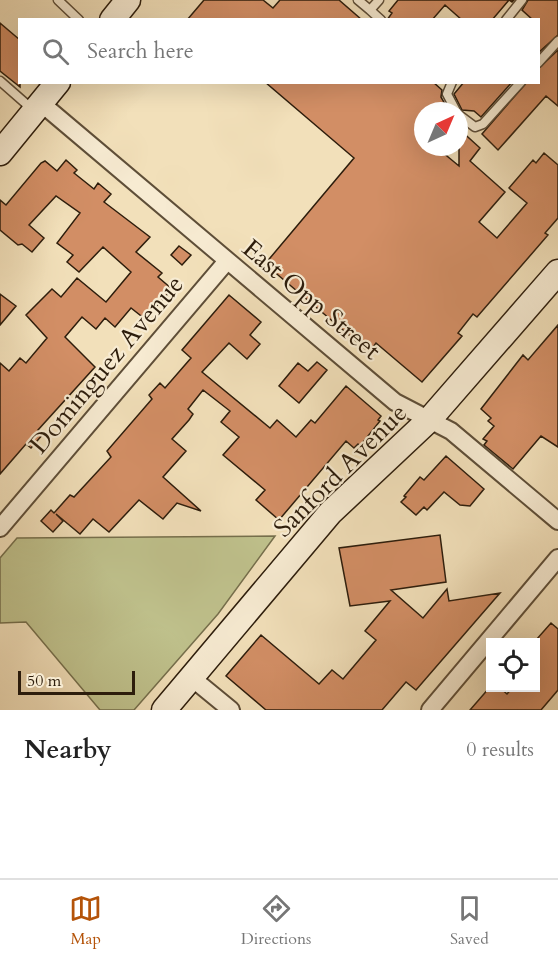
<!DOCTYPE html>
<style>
body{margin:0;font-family:Cardo,serif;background:#f2f2f2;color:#222}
.controls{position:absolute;right:18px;bottom:18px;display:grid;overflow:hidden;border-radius:0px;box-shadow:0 6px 24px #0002}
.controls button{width:54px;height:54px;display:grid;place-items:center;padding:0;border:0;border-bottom:2px solid #e0e0e0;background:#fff;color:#222;font:30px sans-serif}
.compass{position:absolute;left:414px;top:102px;width:54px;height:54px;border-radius:50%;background:#fff;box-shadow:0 6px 24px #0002;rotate:44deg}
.scale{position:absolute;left:18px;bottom:15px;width:117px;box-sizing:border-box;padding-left:6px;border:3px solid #2d1d0c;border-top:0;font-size:16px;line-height:21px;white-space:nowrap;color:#2d1d0c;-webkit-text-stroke:4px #f7ebd2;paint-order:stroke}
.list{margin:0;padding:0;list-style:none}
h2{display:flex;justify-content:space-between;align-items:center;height:78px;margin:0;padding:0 24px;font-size:26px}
h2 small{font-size:20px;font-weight:400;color:#767676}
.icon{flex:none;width:33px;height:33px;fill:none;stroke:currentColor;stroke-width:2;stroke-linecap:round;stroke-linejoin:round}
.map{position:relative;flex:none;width:558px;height:710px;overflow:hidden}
.search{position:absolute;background:#fff;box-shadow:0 6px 24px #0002;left:18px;right:18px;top:18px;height:66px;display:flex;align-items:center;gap:15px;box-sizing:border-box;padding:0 21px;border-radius:0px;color:#767676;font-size:22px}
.sheet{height:168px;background:#fff}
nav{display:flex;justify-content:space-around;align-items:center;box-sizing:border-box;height:84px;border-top:2px solid #e0e0e0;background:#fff;font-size:16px;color:#767676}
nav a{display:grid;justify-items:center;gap:3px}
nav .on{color:#b45309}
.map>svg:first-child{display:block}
</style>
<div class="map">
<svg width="558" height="710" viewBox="0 0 558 710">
<rect width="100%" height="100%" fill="#f2e0ba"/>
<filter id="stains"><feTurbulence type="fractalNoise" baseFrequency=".00333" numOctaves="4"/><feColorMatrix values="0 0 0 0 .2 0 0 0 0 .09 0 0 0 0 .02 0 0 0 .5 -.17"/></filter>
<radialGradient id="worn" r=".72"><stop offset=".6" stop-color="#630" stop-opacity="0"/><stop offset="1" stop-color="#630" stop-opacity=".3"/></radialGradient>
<!-- green -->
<path fill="#bfc18c" stroke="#766f4c" stroke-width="1.5" d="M275,536L218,614L134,710H100L26,622L0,623V558L17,538Z"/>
<!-- building -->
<path fill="#d28e65" stroke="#2d1d0c" stroke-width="1.5" d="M204,0H263L273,8L280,0H339L362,20H187Z
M398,0H514L512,2L509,0L492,20H462L445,5L432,20H387L392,13L389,11Z
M528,0H558V35L538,53V20H533L522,10Z
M0,23L20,40V87L0,71Z
M558,50V106L546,96L498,150L482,134L527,82H538V69Z
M265,82H433L442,90L441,97L449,111H423V147H436L459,166V129L480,148L470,161L505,192L479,222L497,238L527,203L509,188L533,160L536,163L544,153L558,165V218L545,233L548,235L477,317L473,314L458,333L462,336L422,382L376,343L369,352L265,264L354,158Z
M464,82H512L481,117L474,111L462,110L454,94Z
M66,160L77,170L74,173L94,189L98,183L111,194L104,202L150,237L136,252L162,273L158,277L172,289L145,319L131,308L115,327L105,318L96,329L82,317L65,337L95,367L38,430L43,434L31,448L26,444L0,474V363L9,371L20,358L26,363L47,338L26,315L52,289L61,297L77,278L106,302L131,272L103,247L79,272L67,262L73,255L57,243L80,213L56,196L29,225L44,238L32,252L22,244L18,245L0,230V200L6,205L41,163L45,161L57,171Z
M179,246L191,255L182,265L171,255Z
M0,294L16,306L0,325Z
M229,295L261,322L250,335L260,344L247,359L229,343L202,372L270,428L277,420L296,437L311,420L315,423L346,386L381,416L378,420L380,421L360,446L358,444L354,448L346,441L279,520L256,500L265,490L223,455L239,437L221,422L230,411L203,390L188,409L193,414L189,420L172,439L186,451L163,477L201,511L177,503L163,519L139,500L109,532L93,519L80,534L56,514L63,521L53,532L41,521L51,510L54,513L70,495L74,497L111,457L107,451L152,399L149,395L160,383L165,388L191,358L182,350Z
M558,325V447L541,436L513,469L484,445L487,441L483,439L494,426L488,421L491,418L481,409L523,355L528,360Z
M317,362L327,370L299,403L279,386L298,363L308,371Z
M446,456L484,489L470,506L460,505L444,492L427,510L424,507L416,515L401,502L406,497L404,496L420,477L424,480Z
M440,535L446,582L391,590L423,618L447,589L449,601L500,593L416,690L406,682L382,710H266L226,676L261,635L319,684L332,670L343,679L376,640L365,631L390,601L350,606L339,548Z
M551,623L558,629V690L541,710H470L490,687H499L507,694L513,687H536V640Z"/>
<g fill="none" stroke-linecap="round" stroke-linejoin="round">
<!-- lane casing -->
<g stroke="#5e4e38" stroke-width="11">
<path id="lane" d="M58,0L79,20
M358,0L370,10L379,0
M370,10L381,20
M506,20L522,0
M538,63L558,41
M0,81L32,109
M452,82L447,94L456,111
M459,115L475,127L483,124L521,82"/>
</g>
<!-- street casing -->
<g stroke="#5e4e38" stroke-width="20">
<path id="street" d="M41,103L395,402L451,431L558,521
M0,528L227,261
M192,678L231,710
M430,710L558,558"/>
</g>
<!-- secondary casing -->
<g stroke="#2d1d0c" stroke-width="27">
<path id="secondary" d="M112,20L128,0
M0,153L58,82
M164,710L330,513L429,420L558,272"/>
</g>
<!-- lane -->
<use href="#lane" stroke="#f7ebd2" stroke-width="8"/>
<!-- street -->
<use href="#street" stroke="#f7ebd2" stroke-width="16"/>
<!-- secondary -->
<use href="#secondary" stroke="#f7ebd2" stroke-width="24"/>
</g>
<g text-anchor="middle" stroke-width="4.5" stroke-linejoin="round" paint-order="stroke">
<!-- street labels -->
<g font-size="26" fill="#2d1d0c" stroke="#f7ebd2">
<text transform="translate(312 299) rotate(40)" y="9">East Opp Street</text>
<text transform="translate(106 364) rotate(-50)" y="9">Dominguez Avenue</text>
<text transform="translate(340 470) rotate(-45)" y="9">Sanford Avenue</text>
</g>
</g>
<rect width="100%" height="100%" filter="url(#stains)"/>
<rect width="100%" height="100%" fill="url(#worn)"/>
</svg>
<div class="controls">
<button><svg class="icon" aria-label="locate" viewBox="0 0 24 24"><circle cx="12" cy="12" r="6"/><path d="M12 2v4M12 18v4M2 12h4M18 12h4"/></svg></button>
</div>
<svg class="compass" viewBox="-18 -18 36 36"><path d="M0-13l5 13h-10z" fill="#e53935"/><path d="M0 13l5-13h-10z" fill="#767676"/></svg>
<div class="scale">50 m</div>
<div class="search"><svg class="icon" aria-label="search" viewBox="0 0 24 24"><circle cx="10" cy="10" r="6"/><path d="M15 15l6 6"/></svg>Search here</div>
</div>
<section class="sheet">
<h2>Nearby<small>0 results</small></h2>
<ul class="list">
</ul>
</section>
<nav>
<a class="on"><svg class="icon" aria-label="map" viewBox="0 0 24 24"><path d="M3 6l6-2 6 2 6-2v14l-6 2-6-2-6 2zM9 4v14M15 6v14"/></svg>Map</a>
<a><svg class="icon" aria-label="directions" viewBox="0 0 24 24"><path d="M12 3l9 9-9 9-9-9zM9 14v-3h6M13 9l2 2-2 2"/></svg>Directions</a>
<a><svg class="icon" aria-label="saved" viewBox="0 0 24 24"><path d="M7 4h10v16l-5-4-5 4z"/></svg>Saved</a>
</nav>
